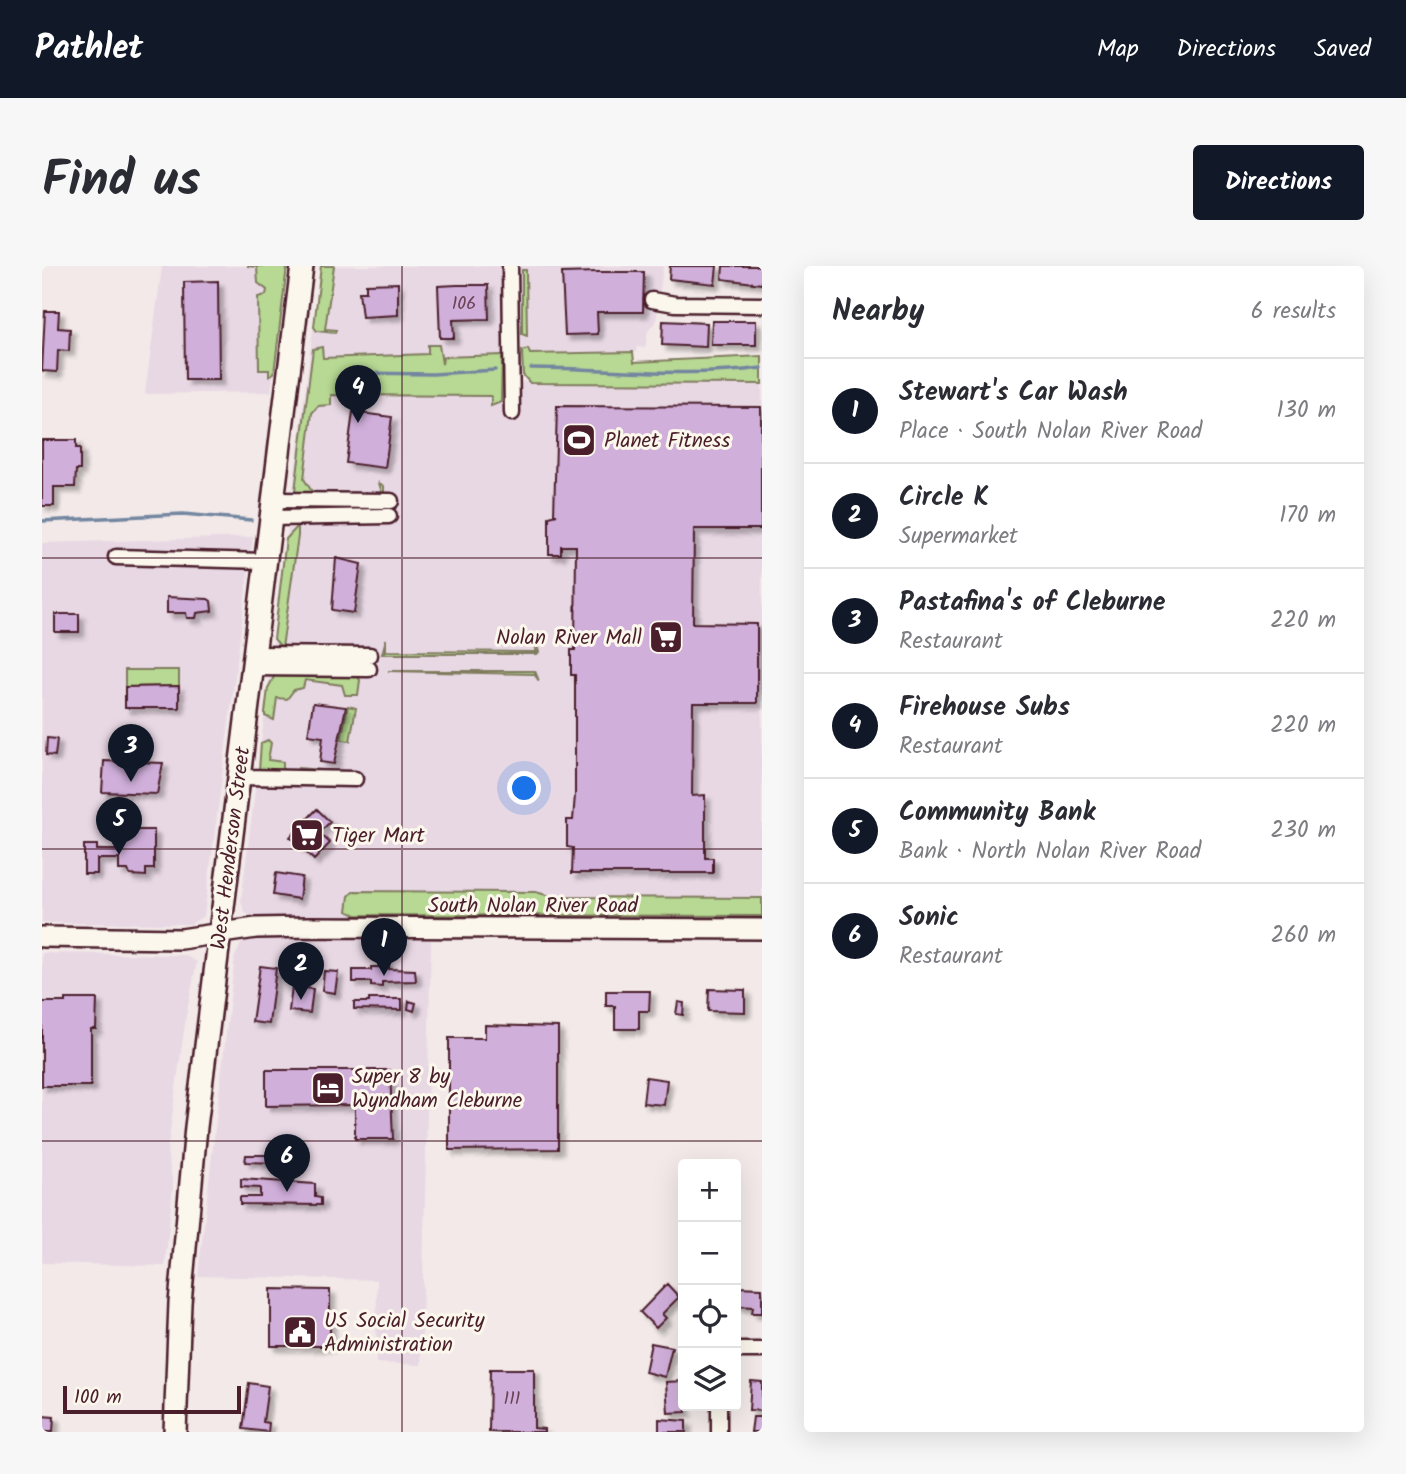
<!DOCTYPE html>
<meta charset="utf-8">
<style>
body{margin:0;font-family:Kalam,sans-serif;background:#f7f7f7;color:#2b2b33}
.controls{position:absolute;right:21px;bottom:21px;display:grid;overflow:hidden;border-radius:7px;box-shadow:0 7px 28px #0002}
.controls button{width:63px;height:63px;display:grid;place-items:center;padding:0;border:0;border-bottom:2px solid #e1e1e2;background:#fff;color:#2b2b33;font:35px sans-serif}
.scale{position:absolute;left:21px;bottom:18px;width:178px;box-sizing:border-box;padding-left:7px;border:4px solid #4a1f2b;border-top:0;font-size:19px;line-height:24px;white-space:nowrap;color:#4a1f2b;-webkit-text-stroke:5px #fbf7ec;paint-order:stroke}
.you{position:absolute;left:483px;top:523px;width:24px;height:24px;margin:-18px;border:5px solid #fff;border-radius:50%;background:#1a73e8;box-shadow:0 0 0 10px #1a73e833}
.badge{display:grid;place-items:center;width:46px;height:46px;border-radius:50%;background:#111827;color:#fff;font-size:23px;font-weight:700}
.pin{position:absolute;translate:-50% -58px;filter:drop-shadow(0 2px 4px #0008)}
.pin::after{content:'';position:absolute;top:37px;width:24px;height:21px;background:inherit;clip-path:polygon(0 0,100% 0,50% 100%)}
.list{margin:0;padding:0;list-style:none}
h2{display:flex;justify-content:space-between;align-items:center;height:91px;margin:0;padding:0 28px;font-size:30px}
h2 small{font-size:23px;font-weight:400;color:#7c7c81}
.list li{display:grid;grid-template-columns:46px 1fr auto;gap:21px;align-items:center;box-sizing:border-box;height:105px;padding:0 28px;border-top:2px solid #e1e1e2}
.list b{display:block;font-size:26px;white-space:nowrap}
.list p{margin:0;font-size:23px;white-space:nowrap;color:#7c7c81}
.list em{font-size:23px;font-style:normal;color:#7c7c81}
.icon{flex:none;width:38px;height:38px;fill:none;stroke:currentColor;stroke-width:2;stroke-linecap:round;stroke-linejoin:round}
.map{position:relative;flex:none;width:720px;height:1166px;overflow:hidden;border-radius:7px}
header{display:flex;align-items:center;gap:42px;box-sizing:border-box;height:98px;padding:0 35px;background:#111827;color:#fff}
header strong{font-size:33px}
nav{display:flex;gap:38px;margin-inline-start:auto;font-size:24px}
.intro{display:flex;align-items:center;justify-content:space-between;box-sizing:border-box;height:168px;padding:0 42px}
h1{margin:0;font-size:49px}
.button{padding:18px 32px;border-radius:7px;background:#111827;color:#fff;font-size:24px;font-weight:700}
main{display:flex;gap:42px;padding:0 42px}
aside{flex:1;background:#fff;border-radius:7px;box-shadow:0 7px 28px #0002}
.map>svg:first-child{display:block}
</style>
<header>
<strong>Pathlet</strong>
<nav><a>Map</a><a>Directions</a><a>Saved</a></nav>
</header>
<div class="intro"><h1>Find us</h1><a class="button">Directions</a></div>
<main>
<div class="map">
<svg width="720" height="1166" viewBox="0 0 720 1166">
<defs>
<filter id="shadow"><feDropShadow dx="5" dy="5" stdDeviation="2" flood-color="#0004"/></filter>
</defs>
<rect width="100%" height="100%" fill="#f2e9e8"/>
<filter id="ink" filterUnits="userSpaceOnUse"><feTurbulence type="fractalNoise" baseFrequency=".0143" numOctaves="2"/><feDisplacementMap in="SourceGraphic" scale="14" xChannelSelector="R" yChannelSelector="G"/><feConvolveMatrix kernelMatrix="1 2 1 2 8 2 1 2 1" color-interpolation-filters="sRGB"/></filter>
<g filter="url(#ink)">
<!-- built -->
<path fill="#e8d8e4" d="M120,0H245L229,126L103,128Z
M279,0H621L614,55L606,65L603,82L595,81L594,86L398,91L399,117L720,112V654L212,651L203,647L199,636Z
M211,271L162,650L149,658L0,657V277Z
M208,673L389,674L379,1099L334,1097L335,1014L156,1010L193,690L200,676Z
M0,687L142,689L155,696L144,750L125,886L131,918L123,1000L0,997Z"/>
<!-- green -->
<path fill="#b7d993" stroke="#807c5f" stroke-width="2" d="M205,0H245L232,107L227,110V104H217L216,31L224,29L225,24L216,17L215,1Z
M279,0H292L283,63L294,64L293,67L275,65L272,61Z
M480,4H484L485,70L480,68Z
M386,79H397L400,98L401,91L460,89L459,136L449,140V130L289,129V139L276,140L270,147L262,213L271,227H340L337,217L342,220V228L258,229L253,225L271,83L280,81L281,92L386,88Z
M486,83L488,88L591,86L592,96L720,90V118L488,117L481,109L480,85Z
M256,260V270L240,382L232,373L244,273Z
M344,373V385L495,386L490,377H494L497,386L495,388H340Z
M83,404H137V420L83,421Z
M346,405H493L497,415L492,408Z
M233,409L315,410L318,414L316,429H303L300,419L263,414L261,422L252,424L245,433L235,432L232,454L223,450V447L226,422Z
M306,440L314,442L308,475L299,474Z
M226,474L229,477L226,494L241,496V504L255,506L256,502L306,506L305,507L217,505L219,477Z
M312,625L494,626L511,631L720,632V650L314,649L305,645L307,630Z"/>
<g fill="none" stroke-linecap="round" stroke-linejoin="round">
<!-- stream -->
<path stroke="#7386a0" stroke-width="3.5" d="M489,102C566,102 644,112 720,102
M316,107L391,108L453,104
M0,255L141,248L209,254"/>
</g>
<!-- building -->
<path fill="#d0afda" stroke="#4a1f2b" stroke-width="2" filter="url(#shadow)" d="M628,0H675L673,18L627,13Z
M681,0H720V18L680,13Z
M555,6H602L601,46H555L556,68L523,69L520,7Z
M176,15L177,114H143L142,16Z
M356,17V49L320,51L317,26H324V18Z
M415,19H446L447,53L411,54L412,72H398L396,20Z
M3,45H17L16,62L28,63L27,85L16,84L15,106L0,105Z
M621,55L665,57L664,81L620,79Z
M670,55H714V79H669Z
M515,140L719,141V263H652L651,357L715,358V437H651L650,530L663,529V592H671V607H530L531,582L525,581V554H531L533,529V409H529V384H533L534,280H519V288H507V251L515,249H512Z
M311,146L350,151L343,202L304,197Z
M0,174H34V182H38V204H34L33,221H12V240H0Z
M294,292L319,298L312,347L290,344Z
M125,331L166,333L169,335L170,345L155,347L154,352H145L144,347H125Z
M13,348H37V366H13Z
M137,420V442H83V421Z
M271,437L304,441L292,498L278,496L281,471L266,469Z
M5,472L15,473L13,490L4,489Z
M62,495L121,497L115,528L60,526Z
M275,543L288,556L277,567L288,577L272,594L248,571Z
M77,564H112V603H104V610L88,609L86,604H77V593H55V608H42V579H55V584H77Z
M234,607L260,611L257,633L231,629Z
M338,696H347V703L373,704L374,715L340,716V721L329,720V716H311V704H329V701H338Z
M218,700L234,702L227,758L210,756Z
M282,705L296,706L293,727L280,725Z
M250,720L271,723L268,747L247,745Z
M667,723L703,724V746L666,745Z
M564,725H608L607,745H597V763H573V740H564Z
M23,733H55L54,763H49V820H0V736H23Z
M327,733H360V744L312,743V736H327Z
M367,735L374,737L372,745L366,743Z
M636,736L642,737L641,749L634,748Z
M443,759L516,761V883L407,884V772H443Z
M224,804H348L351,873H313V839L224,840Z
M604,811L625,814L622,839L601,837Z
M204,889H237V897L203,896Z
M199,913L273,918V931L279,932V939L198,938V931H218V922L199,921Z
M625,1018L637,1031L620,1048L624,1052L614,1062L598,1046Z
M694,1021L720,1022V1047H710L711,1041L694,1040Z
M229,1023L288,1024V1080H229Z
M609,1077L630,1081L623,1111L603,1106Z
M448,1103H492V1162L502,1163V1166H447Z
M641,1115L644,1146L626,1147L624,1116Z
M709,1115L720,1116V1145L707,1144Z
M207,1117L226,1120L221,1156L227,1157L226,1166L201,1163Z
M0,1150L12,1151L11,1166H0Z
M711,1151H720V1166H709Z
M617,1153L644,1155V1166H617Z"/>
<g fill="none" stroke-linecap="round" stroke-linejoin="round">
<!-- minor casing -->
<g stroke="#4a1f2b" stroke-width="19">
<path id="minor" d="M468,0L470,147
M610,34L633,38L720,39
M231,234L349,235
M228,252L347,250
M74,291L224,295
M212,388L328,389
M210,402L327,403
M197,511L313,513
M694,1084H720
M677,1140V1166"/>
</g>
<!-- secondary casing -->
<g stroke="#4a1f2b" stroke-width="24">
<path id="secondary" d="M0,671L139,673L214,662L268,661L720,663"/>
</g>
<!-- primary casing -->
<g stroke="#4a1f2b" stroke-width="26">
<path id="primary" d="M133,1166L138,1037L154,861L260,0"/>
</g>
<!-- minor -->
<use href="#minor" stroke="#fbf7ec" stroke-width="14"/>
<!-- secondary -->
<use href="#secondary" stroke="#fbf7ec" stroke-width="19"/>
<!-- primary -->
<use href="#primary" stroke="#fbf7ec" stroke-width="21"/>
</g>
</g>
<!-- grid -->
<path fill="none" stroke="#4a1f2b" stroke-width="2" stroke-opacity="0.55" d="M360,0V1166M0,292H720M0,583H720M0,875H720"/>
<!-- icons -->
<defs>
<g id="stadium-square" transform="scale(1.75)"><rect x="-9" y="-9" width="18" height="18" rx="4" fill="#4a1f2b" stroke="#fbf7ec"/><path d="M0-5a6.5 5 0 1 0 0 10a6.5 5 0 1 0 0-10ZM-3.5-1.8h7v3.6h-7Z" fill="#fff"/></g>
<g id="supermarket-square" transform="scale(1.75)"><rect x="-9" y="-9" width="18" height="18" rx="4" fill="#4a1f2b" stroke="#fbf7ec"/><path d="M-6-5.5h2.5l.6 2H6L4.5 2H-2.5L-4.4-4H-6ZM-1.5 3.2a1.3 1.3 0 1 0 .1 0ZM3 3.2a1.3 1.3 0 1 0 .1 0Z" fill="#fff"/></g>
<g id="hotel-square" transform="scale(1.75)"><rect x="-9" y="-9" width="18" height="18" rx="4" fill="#4a1f2b" stroke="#fbf7ec"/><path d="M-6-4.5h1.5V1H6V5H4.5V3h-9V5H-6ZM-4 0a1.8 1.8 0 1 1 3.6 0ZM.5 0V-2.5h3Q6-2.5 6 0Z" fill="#fff"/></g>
<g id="civic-square" transform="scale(1.75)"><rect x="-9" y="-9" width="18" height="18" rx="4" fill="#4a1f2b" stroke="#fbf7ec"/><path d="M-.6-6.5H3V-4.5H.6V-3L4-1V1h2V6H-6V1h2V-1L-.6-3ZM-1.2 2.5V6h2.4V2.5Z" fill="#fff"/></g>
</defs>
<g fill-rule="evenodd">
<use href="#stadium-square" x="537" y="174"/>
<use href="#supermarket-square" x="624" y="371"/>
<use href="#supermarket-square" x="265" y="569"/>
<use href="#hotel-square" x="286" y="822"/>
<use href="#civic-square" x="258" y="1066"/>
</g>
<g text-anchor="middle" stroke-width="6" stroke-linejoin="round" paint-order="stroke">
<!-- number labels -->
<g font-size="18" fill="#6c4357">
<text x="422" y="43">106</text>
<text x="470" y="1138">111</text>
</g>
<!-- poi labels -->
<g font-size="21" fill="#4a1f2b" stroke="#fbf7ec" text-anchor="start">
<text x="562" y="181">Planet Fitness</text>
<text x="600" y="378" text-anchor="end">Nolan River Mall</text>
<text x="290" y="576">Tiger Mart</text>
<text x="310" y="817">Super 8 by<tspan x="310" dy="24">Wyndham Cleburne</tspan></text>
<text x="282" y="1061">US Social Security<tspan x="282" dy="24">Administration</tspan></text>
</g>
<!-- street labels -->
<g font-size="21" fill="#4a1f2b" stroke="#fbf7ec">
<text transform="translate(188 582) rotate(-83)" y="7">West Henderson Street</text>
<text x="491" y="646">South Nolan River Road</text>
</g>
</g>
</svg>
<div class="controls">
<button>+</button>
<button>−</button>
<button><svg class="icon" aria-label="locate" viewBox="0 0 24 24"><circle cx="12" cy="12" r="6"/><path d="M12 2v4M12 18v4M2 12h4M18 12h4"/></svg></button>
<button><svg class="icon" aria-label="layers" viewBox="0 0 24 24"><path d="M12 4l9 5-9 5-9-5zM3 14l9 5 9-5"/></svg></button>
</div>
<div class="scale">100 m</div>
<div class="you"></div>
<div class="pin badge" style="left:342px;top:710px">1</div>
<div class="pin badge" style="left:259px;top:734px">2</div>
<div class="pin badge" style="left:89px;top:516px">3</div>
<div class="pin badge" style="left:316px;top:157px">4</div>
<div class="pin badge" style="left:77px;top:589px">5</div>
<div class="pin badge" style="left:245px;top:926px">6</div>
</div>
<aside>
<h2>Nearby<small>6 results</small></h2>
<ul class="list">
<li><span class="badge">1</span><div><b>Stewart's Car Wash</b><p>Place · South Nolan River Road</p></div><em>130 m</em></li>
<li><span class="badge">2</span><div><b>Circle K</b><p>Supermarket</p></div><em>170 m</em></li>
<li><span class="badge">3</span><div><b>Pastafina's of Cleburne</b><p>Restaurant</p></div><em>220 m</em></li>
<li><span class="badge">4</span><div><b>Firehouse Subs</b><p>Restaurant</p></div><em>220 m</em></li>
<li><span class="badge">5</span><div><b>Community Bank</b><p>Bank · North Nolan River Road</p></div><em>230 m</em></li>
<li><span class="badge">6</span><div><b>Sonic</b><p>Restaurant</p></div><em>260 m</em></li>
</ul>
</aside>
</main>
